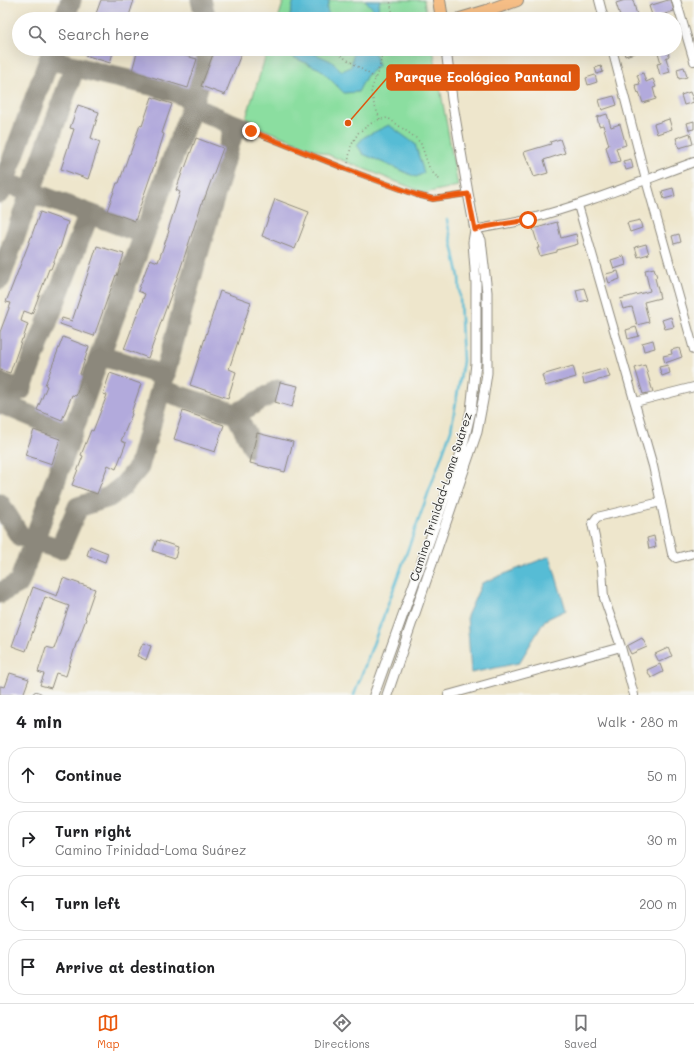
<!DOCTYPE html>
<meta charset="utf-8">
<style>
body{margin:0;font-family:Mali,sans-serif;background:#f2f2f2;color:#202124}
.stop{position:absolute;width:12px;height:12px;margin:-9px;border:3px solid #ea580c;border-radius:50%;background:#fff}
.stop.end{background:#ea580c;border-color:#fff;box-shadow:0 1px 4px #0008}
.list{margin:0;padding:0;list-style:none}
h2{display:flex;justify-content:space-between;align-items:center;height:52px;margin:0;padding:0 16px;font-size:17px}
h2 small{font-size:13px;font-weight:400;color:#757577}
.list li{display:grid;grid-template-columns:26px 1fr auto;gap:12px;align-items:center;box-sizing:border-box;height:56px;margin:0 8px 8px;padding:0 8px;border:1px solid #e0e0e0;border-radius:16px}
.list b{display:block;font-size:15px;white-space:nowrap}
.list p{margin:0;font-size:13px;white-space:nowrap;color:#757577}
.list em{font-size:13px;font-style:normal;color:#757577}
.icon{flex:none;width:22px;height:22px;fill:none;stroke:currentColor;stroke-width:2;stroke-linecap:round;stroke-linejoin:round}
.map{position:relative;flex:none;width:694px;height:695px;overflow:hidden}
.search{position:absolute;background:#fff;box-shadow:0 4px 16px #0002;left:12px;right:12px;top:12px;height:44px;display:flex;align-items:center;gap:10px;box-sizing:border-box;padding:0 14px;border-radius:22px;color:#757577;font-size:15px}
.sheet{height:308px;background:#fff}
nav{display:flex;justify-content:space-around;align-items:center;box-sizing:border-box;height:56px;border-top:1px solid #e0e0e0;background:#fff;font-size:11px;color:#757577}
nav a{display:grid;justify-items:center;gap:2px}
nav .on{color:#ea580c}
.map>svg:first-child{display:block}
</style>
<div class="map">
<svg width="694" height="695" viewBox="0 0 694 695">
<rect width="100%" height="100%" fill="#f6f6f2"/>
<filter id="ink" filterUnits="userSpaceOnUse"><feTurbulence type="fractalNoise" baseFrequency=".025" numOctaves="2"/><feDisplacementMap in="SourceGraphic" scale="8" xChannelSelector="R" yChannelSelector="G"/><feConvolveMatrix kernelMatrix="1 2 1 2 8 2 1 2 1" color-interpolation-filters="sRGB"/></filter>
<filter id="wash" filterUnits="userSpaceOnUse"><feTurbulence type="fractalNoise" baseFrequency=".012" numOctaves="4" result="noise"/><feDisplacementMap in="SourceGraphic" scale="16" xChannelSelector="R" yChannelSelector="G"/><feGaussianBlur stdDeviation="0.9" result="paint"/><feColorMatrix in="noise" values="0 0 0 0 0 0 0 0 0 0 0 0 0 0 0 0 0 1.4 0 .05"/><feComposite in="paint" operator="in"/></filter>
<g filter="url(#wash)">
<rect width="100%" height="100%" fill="#eee6cc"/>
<!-- green -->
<path fill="#8bdea0" stroke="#5b8466" d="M284,0H424L427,19H278Z
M268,49H433L458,186L425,193L253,125L245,121Z"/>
<!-- water -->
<path fill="#57bcd5" stroke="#417480" d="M294,0H330C325,10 326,11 334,19H289Z
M365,0H380L377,13Z
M281,49H304L331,61L342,71L351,67L353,55L347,49H368L376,55L378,66L367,75L358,92L344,93L320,69L290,56L282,55Z
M389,125L415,144L424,173L416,177L363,154L357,145L364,137Z
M550,556L566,610L545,620L519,663L471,673L467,616L482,583Z"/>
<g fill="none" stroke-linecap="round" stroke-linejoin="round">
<!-- stream -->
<path stroke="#57bcd5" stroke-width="2.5" d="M354,695L387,607L451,430L463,361L459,277L447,220"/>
<!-- taxiway -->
<path stroke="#8c887c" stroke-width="21" d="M201,0L206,19
M64,19L71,0
M194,100L210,49
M192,107L235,125L249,130
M17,187L144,234
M0,193L53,49
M0,279L75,66
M100,355L165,376
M0,382L21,390L89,214
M161,390L236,414L254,449
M0,403L72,433
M236,414L278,390
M0,504L20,536L60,549L78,507L109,497L123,486L139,467L190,282L235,125
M0,593L19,583L100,355L164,181L192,107L194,100L175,92L151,85L102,74L49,59"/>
</g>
<g id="blocks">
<!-- building -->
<path fill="#b2aadc" d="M101,0H134L128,19H94Z
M625,0H633L638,19H621L616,3Z
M668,0H671L674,11L653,18L649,6Z
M675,24H677L680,33L675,35Z
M87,49H114L110,63L85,55Z
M138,49H176L175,53L197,59L188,88L132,71Z
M215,49H243L225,95L201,86Z
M623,49H644V50L625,56Z
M657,49H667L669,56L666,58L670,72L660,75L657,64L661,63Z
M601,66L603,72L597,74L595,68Z
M684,67L687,77L679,79L677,69Z
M643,73L646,82L653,79L656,87L653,88L656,99L643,103L639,92L638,93L635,85L640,84L637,75Z
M595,75L597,82L588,85L586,78Z
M690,92L694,102L684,105L681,95Z
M614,96L617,105L602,110L599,100Z
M152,97L172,104L162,133L164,134L155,163L135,221L107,211L117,183H119L129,154H130L140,125L142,126Z
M78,105L99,112L91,138L100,142L88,179L61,169L74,129L70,128Z
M607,114L611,127L620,124L626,145L616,148L620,161L611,164L606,147L609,145L603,125L599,126L597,117Z
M669,119L672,129L657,134L654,124Z
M694,121V129L689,130L687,123Z
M690,133L693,144L679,148L676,138Z
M196,138L223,148L204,200H203L180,270L148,358L124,349L145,294L138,291L150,259L158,262L169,231L168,230L180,192L176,190L184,167L185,168Z
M560,139L565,153L544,160L548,173L534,177L529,162H528L524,152L551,144L550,142Z
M631,159L633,168L626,170L623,161Z
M673,188L675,196L664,199L662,191Z
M275,199L309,212L295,249L262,236Z
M40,212L68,222L60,248H59L51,269H49L32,314L24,311L21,321L28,324L23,339H22L10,373L0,370V332L11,303L6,302L30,240Z
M640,220L642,228L630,232L627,223Z
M557,222L561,238L576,234L578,244L557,250V252L540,256L537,248H539L533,229Z
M679,234L681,242L674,244L672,236Z
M646,244L649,254L638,257L635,247Z
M97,246L124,254L117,276L116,275L94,336L60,324L62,318L72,321Z
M624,256L626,265L614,269L611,260Z
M654,268L657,277L655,278L660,298L644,302L649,322L637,325L632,307L623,309L620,299L650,291L645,270Z
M618,271L620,279L609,283L606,274Z
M584,288L588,300L579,302L576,290Z
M220,291L251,302L229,369L236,372L228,398L190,385Z
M671,317L674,327L665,329L662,320Z
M636,327L639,336L628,339L626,330Z
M63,337L89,347L80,374L83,375L76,396L72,395L62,420L37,410L47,386L45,385Z
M653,340L655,348L644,351L642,343Z
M679,348L682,357L665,363L663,356L672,354L671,350Z
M645,365L653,392L643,394L635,368Z
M668,365L670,373L662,376L659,367Z
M573,366L576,377L545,386L542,375Z
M607,368L610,377L584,384L582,375Z
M110,373L141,384L131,413L132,414L121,441L126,443L116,469L108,465L97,494L72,485L83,456L81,455L91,430L93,431L107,395L103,394Z
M280,382L298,386L292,407L275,402Z
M183,411L224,425L215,452L174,439Z
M34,430L60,439L52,464L25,455Z
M257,433L293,442L285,472L250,463Z
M654,536L656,547L649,549L647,538Z
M157,540L178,547L175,558L153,551Z
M90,546L108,553L105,562L87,555Z
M63,578L95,589L85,618L86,619L78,641H77L66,676L56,673L51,688L40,685L44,674L38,672L46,647L54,649L69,606L45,597L26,651L12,646L33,587L57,596Z
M642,638L647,647L631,654L627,646Z
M143,643L151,646L146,660L137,656Z
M668,648L672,656L659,662L655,654Z
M660,664L663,672L651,678L647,670Z
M10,673L29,679L23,695H0V686L5,687Z"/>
</g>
</g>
<g filter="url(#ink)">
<use href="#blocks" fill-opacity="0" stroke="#8c887c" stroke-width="1"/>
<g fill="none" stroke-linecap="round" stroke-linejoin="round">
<!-- service casing -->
<g stroke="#8c887c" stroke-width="6">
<path id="service" d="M251,131L346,169L417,195L433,199L467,194
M35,695L36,694L39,695"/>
</g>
<!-- minor casing -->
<g stroke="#8c887c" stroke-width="10">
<path id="minor" d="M599,0L604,19
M676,0L694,61
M612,49L646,180L694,350
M578,205L653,466L672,554L676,558L694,553
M475,230C493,225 512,224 529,219C586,204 639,182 694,162
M635,402L694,387
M448,695L621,647
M634,695L621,647L604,598L602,569L592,524L597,517L661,502"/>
</g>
<!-- tertiary casing -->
<g stroke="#8c887c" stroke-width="11">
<path id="tertiary" d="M374,695L461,453L471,411L476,363V283L473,242L475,230
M387,695L477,432L483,400L487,373V292L481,240L475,230L468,193L452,99L446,49"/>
</g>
<!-- primary casing -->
<g stroke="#8c887c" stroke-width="14">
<path id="primary" d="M439,0L442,19
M460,19L487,11L517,0"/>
</g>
<!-- path -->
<path stroke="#8c887c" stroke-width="1.5" stroke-dasharray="1 3" stroke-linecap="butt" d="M390,19L392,11L390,0
M331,49L375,78
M380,119L374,104L371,91L380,65L383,49
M348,163L351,146L358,133L373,122L380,119L388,118L416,138L421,144L430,170L440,180"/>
<!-- service -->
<use href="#service" stroke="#fff" stroke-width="4"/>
<!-- minor -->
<use href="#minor" stroke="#fff" stroke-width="8"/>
<!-- tertiary -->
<use href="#tertiary" stroke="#fff" stroke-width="9"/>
<!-- primary -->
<use href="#primary" stroke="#f6be86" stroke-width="12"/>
</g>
</g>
<g fill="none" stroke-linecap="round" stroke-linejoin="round" filter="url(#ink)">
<!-- route -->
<path stroke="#ea580c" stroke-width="5" d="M251,131L346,169L417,195L433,199L468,194L475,230L484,227L528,220"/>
</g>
<g text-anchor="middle" stroke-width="3" stroke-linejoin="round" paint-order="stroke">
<!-- street labels -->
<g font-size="12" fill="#2b2b2b" stroke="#f6f6f2">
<text transform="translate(441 497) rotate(-72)" y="4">Camino Trinidad-Loma Suárez</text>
</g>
</g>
<!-- callouts -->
<path fill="none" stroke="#df570e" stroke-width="1.5" d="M348 123L387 78"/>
<circle fill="#df570e" stroke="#f6f6f2" stroke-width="1.5" cx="348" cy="123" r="4"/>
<rect fill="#df570e" stroke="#df570e" stroke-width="1.5" x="387" y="65" width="192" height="25" rx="4"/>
<g font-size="13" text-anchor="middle" font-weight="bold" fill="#fff">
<text x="483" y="82">Parque Ecológico Pantanal</text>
</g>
</svg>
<div class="stop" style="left:528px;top:220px"></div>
<div class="stop end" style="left:251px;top:131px"></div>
<div class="search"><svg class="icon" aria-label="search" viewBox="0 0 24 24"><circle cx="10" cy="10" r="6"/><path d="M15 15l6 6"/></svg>Search here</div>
</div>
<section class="sheet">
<h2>4 min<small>Walk · 280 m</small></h2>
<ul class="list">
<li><svg class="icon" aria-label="ahead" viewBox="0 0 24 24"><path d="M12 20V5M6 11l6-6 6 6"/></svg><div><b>Continue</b></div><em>50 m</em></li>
<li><svg class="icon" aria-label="right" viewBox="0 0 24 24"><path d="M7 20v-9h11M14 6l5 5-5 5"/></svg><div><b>Turn right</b><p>Camino Trinidad-Loma Suárez</p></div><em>30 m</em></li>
<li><svg class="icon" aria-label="left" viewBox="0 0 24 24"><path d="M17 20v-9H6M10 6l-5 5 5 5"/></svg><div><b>Turn left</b></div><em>200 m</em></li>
<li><svg class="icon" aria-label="arrive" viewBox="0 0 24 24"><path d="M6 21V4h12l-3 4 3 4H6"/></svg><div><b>Arrive at destination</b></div></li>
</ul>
</section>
<nav>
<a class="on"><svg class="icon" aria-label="map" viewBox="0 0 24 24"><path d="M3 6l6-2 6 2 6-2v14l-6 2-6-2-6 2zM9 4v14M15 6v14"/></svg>Map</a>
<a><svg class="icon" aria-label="directions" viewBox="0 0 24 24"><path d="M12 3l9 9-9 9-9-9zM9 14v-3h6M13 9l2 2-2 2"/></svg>Directions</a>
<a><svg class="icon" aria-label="saved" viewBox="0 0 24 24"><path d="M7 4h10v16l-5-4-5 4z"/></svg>Saved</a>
</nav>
